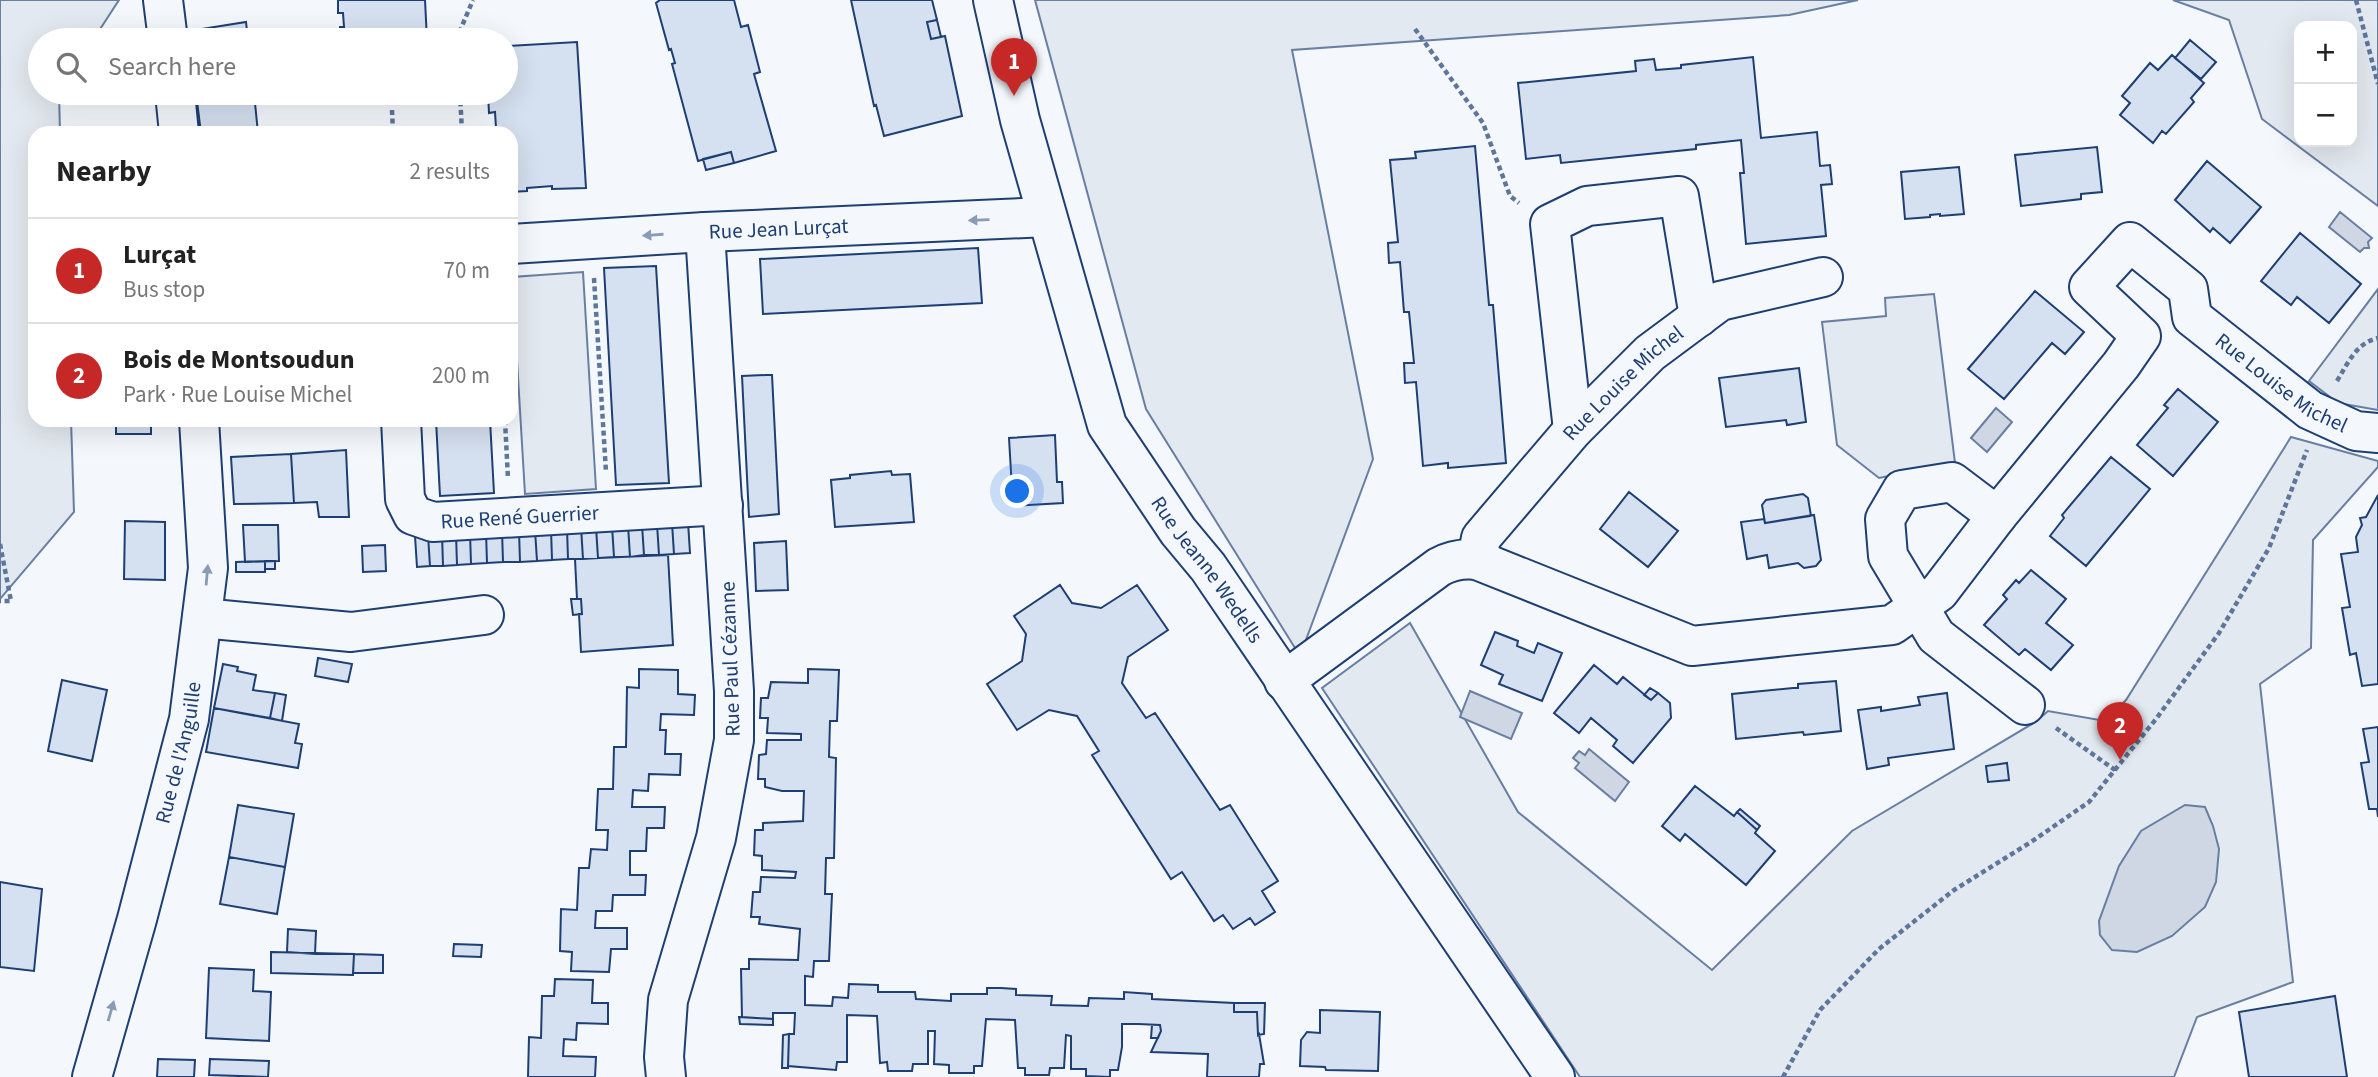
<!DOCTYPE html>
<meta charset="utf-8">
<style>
body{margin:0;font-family:"Source Sans 3",sans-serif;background:#f2f2f2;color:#222}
.controls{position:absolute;right:21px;top:21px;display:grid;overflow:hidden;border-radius:14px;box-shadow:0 7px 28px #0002}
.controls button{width:63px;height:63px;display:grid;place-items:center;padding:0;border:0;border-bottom:2px solid #e0e0e0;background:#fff;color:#222;font:35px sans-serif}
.you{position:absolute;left:1018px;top:492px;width:24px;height:24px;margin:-18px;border:5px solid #fff;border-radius:50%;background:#1a73e8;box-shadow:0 0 0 10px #1a73e833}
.badge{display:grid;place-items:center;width:46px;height:46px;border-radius:50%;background:#c62828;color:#fff;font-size:23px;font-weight:700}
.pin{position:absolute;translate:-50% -58px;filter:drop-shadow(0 2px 4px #0008)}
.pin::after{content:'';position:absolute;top:37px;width:24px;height:21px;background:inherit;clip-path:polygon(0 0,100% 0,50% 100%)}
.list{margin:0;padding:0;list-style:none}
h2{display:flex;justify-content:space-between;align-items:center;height:91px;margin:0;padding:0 28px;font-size:30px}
h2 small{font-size:23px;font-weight:400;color:#767676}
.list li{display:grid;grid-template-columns:46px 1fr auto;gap:21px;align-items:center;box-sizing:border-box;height:105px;padding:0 28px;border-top:2px solid #e0e0e0}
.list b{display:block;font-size:26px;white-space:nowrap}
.list p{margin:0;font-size:23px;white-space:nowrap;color:#767676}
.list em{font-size:23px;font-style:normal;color:#767676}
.icon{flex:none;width:38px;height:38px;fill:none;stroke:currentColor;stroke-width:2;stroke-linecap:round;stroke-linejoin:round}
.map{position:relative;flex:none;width:2378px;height:1077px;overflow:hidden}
.search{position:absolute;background:#fff;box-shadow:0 7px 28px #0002;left:28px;top:28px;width:490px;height:77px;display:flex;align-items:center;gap:18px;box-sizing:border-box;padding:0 24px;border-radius:38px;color:#767676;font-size:26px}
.panel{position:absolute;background:#fff;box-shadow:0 7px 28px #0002;left:28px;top:126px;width:490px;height:301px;border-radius:21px}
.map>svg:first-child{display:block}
</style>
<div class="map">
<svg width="2378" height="1077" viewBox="0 0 2378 1077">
<rect width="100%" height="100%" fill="#f4f7fb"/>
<!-- green -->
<path fill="#e3e9f0" stroke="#687fa3" stroke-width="2" fill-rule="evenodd" d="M0,0H119L93,40H40V93H59L60,133H35V420H71L74,512L0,599Z
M1035,0H1858L1789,15L1292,50L1373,459L1300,656L1146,409Z
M2173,0H2378V206L2262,119L2229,20ZM2352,26V142H2299V26Z
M583,272L596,489L525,494L512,277Z
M2378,289V410L2338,403L2309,381Z
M1934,294L1955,463L1879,478L1837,445L1822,322L1886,316L1885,298Z
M2291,437L2378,461V467L2313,540L2311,648L2260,684L2293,982L2197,1017L2174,1077H1580L1322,688L1410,623L1518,812L1712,970L1852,831L2037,721L2048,711L2105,721L2126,700Z"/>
<!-- water -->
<path fill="#cfd7e4" stroke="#687fa3" stroke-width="2" d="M2340,212L2372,238L2368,242L2369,248H2364L2360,252L2329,227Z
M1996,408L2012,422L1987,452L1971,438Z
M1470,691L1522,713L1511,739L1460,717Z
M1589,749L1629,782L1615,801L1575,768L1579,763L1573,758L1579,751L1585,755Z
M2185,805L2205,807L2213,826L2219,849L2216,882L2205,907L2172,936L2137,952L2112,950L2100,935L2099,921L2119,866L2141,831Z"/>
<!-- building -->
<path fill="#d5e0f0" stroke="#1d3f73" stroke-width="2" d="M338,0H425L427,40H340V27H344L343,13H338Z
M660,0H734L741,27L748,25L760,72L754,74L776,151L734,163L731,152L698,161L672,64L675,63L671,49L669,50L656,3Z
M851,0H932L937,20L927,22L931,39L945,36L962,116L884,136L876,105L874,106Z
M937,20L941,37L931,39L927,22Z
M246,22L248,40H190L189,31Z
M2190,40L2216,62L2201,79L2175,58Z
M577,42L586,188L552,189V186L527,188V191L511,192V133H491L490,128H496L495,112L489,113L488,93H506V46Z
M2172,55L2204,83L2191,98L2194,102L2166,134L2162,131L2153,143L2120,115L2130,103L2122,96L2150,63L2158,70Z
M1753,57L1761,138L1817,132L1820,166L1830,165L1832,184L1821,185L1826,236L1746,244L1740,173H1744L1741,140L1696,145V149L1561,163L1560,155L1526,159L1518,83L1636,71L1635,61L1654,59L1656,70L1681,68V65Z
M196,93H254L258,133H201Z
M1475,146L1489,305H1493L1506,463L1448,468V463L1423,466L1416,382L1405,383L1404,363H1414L1409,312H1404L1400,262L1389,263L1388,243L1398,242L1390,160L1416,158L1415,152Z
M2097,147L2102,192L2081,194V199L2021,206L2015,155Z
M731,152L734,163L706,170L703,159Z
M2207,161L2261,207L2230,243L2213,228L2210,232L2175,200Z
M1959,167L1964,214L1940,216V214L1930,215V217L1905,219L1901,172Z
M2300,233L2361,284L2329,323L2297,297L2291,305L2261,281Z
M978,248L982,303L763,314L760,259Z
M656,266L669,483L616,485L604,268Z
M2035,291L2084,332L2065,354L2052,343L2004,399L1968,369Z
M1799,368L1806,422L1787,425L1786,420L1726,427L1719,378Z
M766,375H772L779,514L749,517L742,376Z
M2178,389L2218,422L2173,476L2137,445L2168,408L2164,405Z
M116,420H179L180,423L151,422V434H116Z
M436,420H490L494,493L440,496Z
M1055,435L1057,482H1062L1063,503L1013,506L1009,438Z
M346,450L349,517H319L317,502L294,503L291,454Z
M291,454L294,503L234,504L231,457Z
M2111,457L2150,489L2086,566L2050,536L2064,518L2062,515Z
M891,471L892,475L910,474L914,522L835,527L831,480L850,478V475Z
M1629,492L1678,531L1648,567L1600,529Z
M1803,494L1808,498L1811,516L1765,523L1762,505L1766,500Z
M2378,495V684L2362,686L2356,653L2350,655L2342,608L2350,607L2341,554L2358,552L2356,537L2362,525L2360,518L2366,517Z
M1814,515L1821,560L1816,566L1804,568L1798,563L1769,568L1767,555L1747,559L1741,522L1764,519L1765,523Z
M125,521L165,522V580L124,579Z
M688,522L690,553L674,554L672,523Z
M672,523L674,554L659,555L657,524Z
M657,524L659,555H644L642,525Z
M243,525H278L279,561L245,562Z
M628,525H642L644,555L630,557Z
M628,525L630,557H614L612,526Z
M612,526L614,557L598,558L596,527Z
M581,527H596L598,558L583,559Z
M581,527L583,559H568L567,528Z
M567,528L568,559L552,560L551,529Z
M551,529L552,560L537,561L535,530Z
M535,530L537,561L520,562L519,531Z
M502,531L503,562L487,563L486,532Z
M502,531H519L520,562H503Z
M486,532L487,563L471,564L470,533Z
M470,533L471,564L457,565L456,534Z
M442,534L443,566H430L428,535Z
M442,534H456L457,565L443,566Z
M428,535L430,566L417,567L415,536Z
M786,541L788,590L756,591L754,543Z
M385,545L386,571L363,572L362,546Z
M668,555L673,645L581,652L579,614H582L581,599H577L575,559Z
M265,561V572H236V562Z
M265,561H275V569H265Z
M2031,570L2066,599L2046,623L2073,645L2051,670L2025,649L2019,655L1984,625L2007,599L2003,595L2016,580L2019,583Z
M1060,585L1072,603L1101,608L1137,585L1168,630L1128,657L1122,683L1146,718L1155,713L1220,810L1230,805L1278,881L1262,891L1275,912L1255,925L1250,918L1233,929L1223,915L1214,921L1182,872L1171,879L1092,755L1099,751L1077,716L1049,710L1017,730L987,684L1022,661L1026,634L1014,616Z
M571,599H581L582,614L573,615Z
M1495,632L1518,641L1517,646L1534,653L1538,643L1562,653L1542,701L1499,684L1503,675L1481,665Z
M318,658L352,664L348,682L315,676Z
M223,664L238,667L237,671L256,675L253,690L275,693L270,718L214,708Z
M1594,665L1617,684L1623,677L1651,700L1658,693L1670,703L1671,718L1633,763L1613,746L1617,740L1591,718L1579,733L1554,713Z
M639,669L678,670V694L695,695L694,715L661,714L660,730H666L665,754H681L680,775L649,774L648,791L633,790L632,807H665L664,828H647L646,851H630V875H646L645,895H613L612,911H596L595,928H627V949H611L609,972L571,971L572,952L560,951L561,909L577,910L579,868H589L591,849L607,850L608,830H596L598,789H613L614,747H626L627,687L639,688Z
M808,669L839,670L837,721H830L829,757L836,758L834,858H826L825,894H832L829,961H814L813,977L805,976V1005L832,1006L833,997L848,998L849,984L878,985V992H915L916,999L951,1001V994H987V988H1001L1016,989V995L1052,996L1051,1005L1088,1006L1089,998L1124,999V992L1152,994V999L1234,1003V1012H1257L1258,1035L1259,1034L1264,1064H1260L1259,1077H1207L1208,1054L1151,1052L1161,1031L1160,1025L1138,1024H1122V1047L1118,1070H1110V1077L1086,1076V1069H1071V1036L1066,1035L1064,1068H1050L1049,1075H1025V1068H1018L1015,1020L986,1019L982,1066H974V1073H949V1065L934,1064L935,1031H928V1064H913L912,1071H888L887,1062L880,1063L877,1016L847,1015V1062H837L836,1070L788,1066L789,1034H794L795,1013H773V1019L742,1017L741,969H749V959L798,960L800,929L759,924L760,917H751L753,892H760L761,877L795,878L796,872L762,870V856L754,855L755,830H763V823L803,821L804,791H782L765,787V779H758L759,755L766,754L767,740H801V734L767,733L768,718H760L761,698H768L771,682L808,683Z
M62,680L107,690L92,761L48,751Z
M1836,681L1841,731L1804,735L1803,732L1736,739L1732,694L1793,688H1798V684Z
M1650,688L1658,693L1651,700L1644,695Z
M275,693L286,695L282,721L270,718Z
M1947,693L1954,749L1888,758L1889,765L1867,769L1858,710L1881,707V711L1920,705L1918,697Z
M214,708L299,724L295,743L302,744L298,768L206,752Z
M2378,727V817L2377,809H2369L2361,763L2369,762L2363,729Z
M2007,763L2009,780L1988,782L1986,766Z
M1695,786L1734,816L1737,812L1757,830L1755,833L1775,851L1746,885L1685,834L1680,841L1662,826Z
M238,805L294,814L285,867L229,857Z
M1740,809L1760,826L1757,830L1737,812Z
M229,857L285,867L277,914L220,904Z
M0,882L42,889L34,971L0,967Z
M288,929L316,931L315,954L287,952Z
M454,944L482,945L481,957L453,956Z
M271,952L354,954L353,975L271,973Z
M354,954L383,955V973H353Z
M209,968L254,970L253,991L271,992L269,1041L206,1038Z
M555,979L593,980L592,1003H608V1024L577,1023L576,1040L564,1039L563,1056L596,1057L595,1077H528L529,1037L541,1038L542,996H554Z
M2335,996L2347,1077H2249L2239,1012Z
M1234,1003H1265L1264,1034L1258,1035L1257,1012H1234Z
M1320,1010L1380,1012L1378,1071L1326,1070L1325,1067L1300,1066L1301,1040L1307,1032L1320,1033Z
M739,1017L773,1019V1025L740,1024Z
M1152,1025H1160L1161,1031L1158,1038H1151Z
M789,1034L788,1068H782L783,1035Z
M158,1059L195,1060L194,1077H157Z
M210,1059L269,1061L268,1077L209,1075Z"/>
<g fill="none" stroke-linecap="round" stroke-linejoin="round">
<!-- minor casing -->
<g stroke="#1d3f73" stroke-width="42">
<g id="minor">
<path d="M163,0L168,40"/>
<path id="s1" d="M993,0L1020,120L1107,425L1178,531L1208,567L1555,1077"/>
<path d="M175,93L179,133"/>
<path id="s2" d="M511,244L705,232L1047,217"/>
<path id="s3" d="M401,420L405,499L413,515L433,522L723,505"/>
<path d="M1573,430L1550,224L1587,206L1679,196L1699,317"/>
<path d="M1997,516L1952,482L1902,490L1885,519L1888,556L1936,636L2025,705"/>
<path id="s4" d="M1477,560L1481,538L1573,430L1650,353L1720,301L1823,277"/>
<path d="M202,618L351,632L484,615"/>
<path id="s5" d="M1284,681L1439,567C1452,560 1463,558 1477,560L1692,646L1892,625L1939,592L1997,516L2121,365L2141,336L2089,287L2130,242L2188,289L2192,317L2310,410L2356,431L2378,433"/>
<path id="s6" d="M92,1077L137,919L189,719L208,568L199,420"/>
<path d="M666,1077L664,1057L668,1000L716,838L734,740V691L705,232"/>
</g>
</g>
<!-- path -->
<path stroke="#5e769c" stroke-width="4.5" stroke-dasharray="5 3.5" stroke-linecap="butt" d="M2356,0L2378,84
M1415,29L1483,123L1510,196L1519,203
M456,40L473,0
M460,93L462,133
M392,110L393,133
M594,278L606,472
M2337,381C2348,363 2356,343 2378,338
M505,420L508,479
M0,544L11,601H0
M2056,728L2115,770
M1783,1077L1820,1010L1879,949L1954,890L2031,842L2089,802L2156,719L2219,633L2269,548L2307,450"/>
<!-- minor -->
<use href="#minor" stroke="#f4f7fb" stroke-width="38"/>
</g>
<!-- one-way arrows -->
<defs><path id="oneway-solid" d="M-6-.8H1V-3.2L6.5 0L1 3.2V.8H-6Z" transform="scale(1.75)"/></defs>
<g fill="#889bb7">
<use href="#oneway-solid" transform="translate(979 220) rotate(178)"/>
<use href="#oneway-solid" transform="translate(653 235) rotate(176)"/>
<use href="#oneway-solid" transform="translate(207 575) rotate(-85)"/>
<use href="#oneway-solid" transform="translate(111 1011) rotate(-74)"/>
</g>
<g text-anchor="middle" stroke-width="5" stroke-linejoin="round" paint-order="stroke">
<!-- street labels -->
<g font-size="21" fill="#1d3f73" stroke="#f4f7fb">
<text dy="7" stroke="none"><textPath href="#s2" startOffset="268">Rue Jean Lurçat</textPath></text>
<text dy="7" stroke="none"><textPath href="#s5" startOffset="1395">Rue Louise Michel</textPath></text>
<text dy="7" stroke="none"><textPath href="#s4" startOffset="233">Rue Louise Michel</textPath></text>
<text dy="7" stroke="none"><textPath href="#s3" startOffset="205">Rue René Guerrier</textPath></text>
<text dy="7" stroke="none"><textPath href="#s1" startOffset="616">Rue Jeanne Wedells</textPath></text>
<text transform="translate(730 659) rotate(-92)" y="7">Rue Paul Cézanne</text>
<text dy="7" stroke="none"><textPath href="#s6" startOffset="336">Rue de l'Anguille</textPath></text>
</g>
</g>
</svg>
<div class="controls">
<button>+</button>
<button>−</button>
</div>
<div class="you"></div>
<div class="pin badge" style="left:1014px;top:96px">1</div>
<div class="pin badge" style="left:2120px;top:760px">2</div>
<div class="search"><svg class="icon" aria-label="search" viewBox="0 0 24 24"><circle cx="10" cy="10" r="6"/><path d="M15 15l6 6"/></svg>Search here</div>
<section class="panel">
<h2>Nearby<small>2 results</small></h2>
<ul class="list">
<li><span class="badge">1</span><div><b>Lurçat</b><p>Bus stop</p></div><em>70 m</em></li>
<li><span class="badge">2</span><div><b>Bois de Montsoudun</b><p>Park · Rue Louise Michel</p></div><em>200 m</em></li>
</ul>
</section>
</div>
